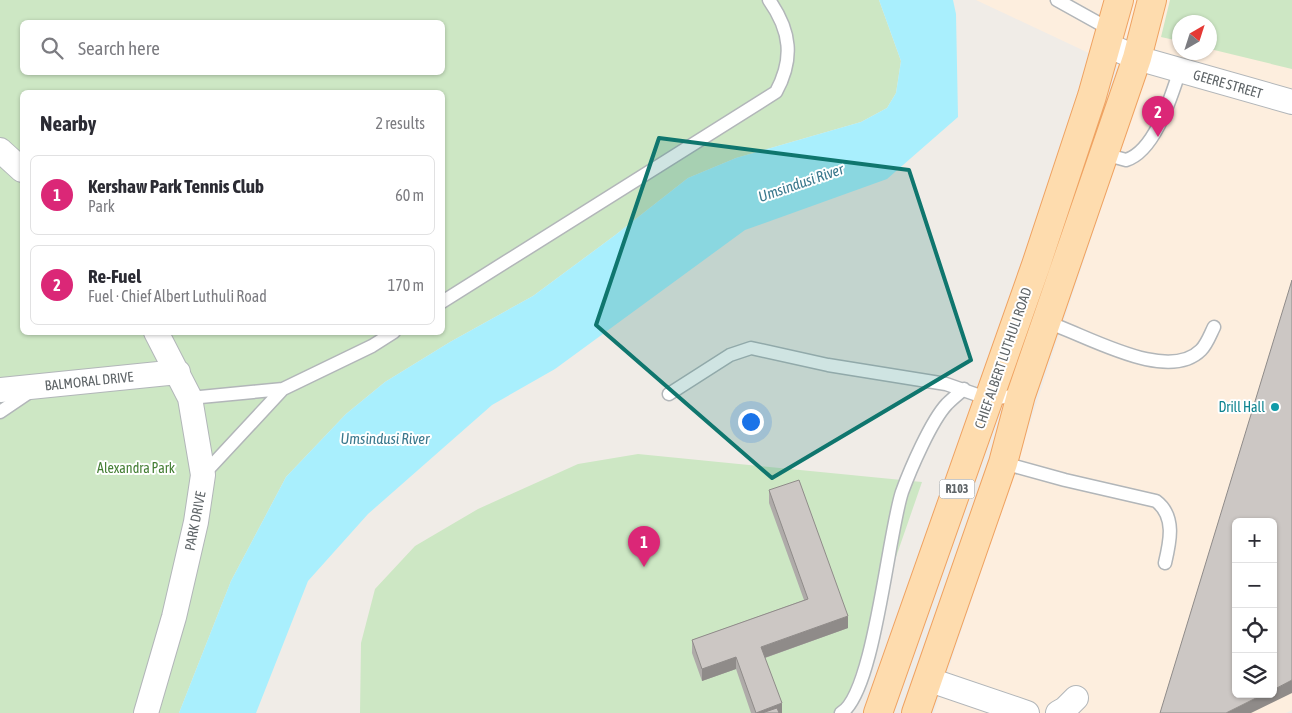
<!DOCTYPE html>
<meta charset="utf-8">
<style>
body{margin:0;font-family:"Asap Condensed",sans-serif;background:#f2f2f3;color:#2b2b33}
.controls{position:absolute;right:15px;bottom:15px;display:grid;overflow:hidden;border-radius:8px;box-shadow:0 1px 4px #0004}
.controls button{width:45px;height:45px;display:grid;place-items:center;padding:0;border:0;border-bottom:1px solid #e1e1e2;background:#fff;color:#2b2b33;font:25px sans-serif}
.compass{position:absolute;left:1172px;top:15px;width:45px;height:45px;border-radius:50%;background:#fff;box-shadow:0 1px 4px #0004;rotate:39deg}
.you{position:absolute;left:750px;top:421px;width:18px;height:18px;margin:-12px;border:4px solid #fff;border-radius:50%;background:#1a73e8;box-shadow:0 0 0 8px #1a73e833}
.badge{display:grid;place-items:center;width:32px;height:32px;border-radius:50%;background:#db2777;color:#fff;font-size:16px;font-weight:700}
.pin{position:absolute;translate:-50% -41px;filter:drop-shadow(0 1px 2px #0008)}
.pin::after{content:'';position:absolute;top:26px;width:18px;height:15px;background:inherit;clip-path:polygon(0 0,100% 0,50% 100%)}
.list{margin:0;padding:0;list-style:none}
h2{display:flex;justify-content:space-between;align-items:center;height:65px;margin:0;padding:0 20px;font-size:21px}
h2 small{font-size:16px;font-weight:400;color:#7c7c81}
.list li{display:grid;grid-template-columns:32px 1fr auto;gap:15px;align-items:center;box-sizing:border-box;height:80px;margin:0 10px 10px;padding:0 10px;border:1px solid #e1e1e2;border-radius:8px}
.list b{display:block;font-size:19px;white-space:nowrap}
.list p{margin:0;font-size:16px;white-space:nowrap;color:#7c7c81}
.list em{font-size:16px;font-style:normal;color:#7c7c81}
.icon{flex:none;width:28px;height:28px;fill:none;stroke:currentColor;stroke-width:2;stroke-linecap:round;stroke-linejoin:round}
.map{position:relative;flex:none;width:1292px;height:713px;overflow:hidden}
.search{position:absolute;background:#fff;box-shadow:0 1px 4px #0004;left:20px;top:20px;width:425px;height:55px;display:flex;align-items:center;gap:12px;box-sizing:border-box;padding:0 18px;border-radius:8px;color:#7c7c81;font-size:19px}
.panel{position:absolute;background:#fff;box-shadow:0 1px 4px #0004;left:20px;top:90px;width:425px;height:245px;border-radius:8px}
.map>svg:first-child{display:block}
</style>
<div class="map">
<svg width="1292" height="713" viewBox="0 0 1292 713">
<rect width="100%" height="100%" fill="#f0ece7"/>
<!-- commercial -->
<path fill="#fdeede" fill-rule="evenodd" d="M976,0H1292V710L1286,713H934L1144,79ZM1180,22H1210V52H1180ZM1236,522H1273V694H1236Z"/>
<!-- green -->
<path fill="#cde7c4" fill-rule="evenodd" d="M0,0H879L901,61L896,93L887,108L861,122L736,158L688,178L614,236L533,296L450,342L385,382L346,414L286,477L231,581L179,713H0ZM22,22H442V72H22ZM22,92H442V332H22Z
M1170,0H1292V69L1210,49V22H1180L1179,41L1161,37Z
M638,454L922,482L842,713H360L361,643L375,589L415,546L478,509L578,464Z"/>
<!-- water -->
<path fill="#a9effd" d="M879,0H953L956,14L958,117L887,179L745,230L555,369L492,405L368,514L308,581L256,713H179L231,581L286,477L346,414L385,382L450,342L533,296L614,236L688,178L736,158L861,122L887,108L896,93L901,61Z"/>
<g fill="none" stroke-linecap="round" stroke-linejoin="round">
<!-- lane casing -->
<g stroke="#b2b6b9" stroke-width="15">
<path id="lane" d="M1057,0L1111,30
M1104,154L1126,160C1155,151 1171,97 1180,70
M442,302L776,92C794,59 791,31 769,0
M1043,321C1082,332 1166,385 1201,350C1207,344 1210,335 1214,327
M669,394L730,355L751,348L828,365L946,384L989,399L1021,395
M190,398L283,389L372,346L394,332
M0,412L31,391
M1003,463L1065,480L1156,501C1176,516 1170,542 1165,563
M203,475L283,389
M841,713C874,694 888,534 902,492C910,470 931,421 947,404C952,399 958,394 964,389"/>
</g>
<!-- street casing -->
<g stroke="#b2b6b9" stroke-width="26">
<path id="street" d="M1107,45L1137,58L1292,102
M0,150L22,170
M0,390L178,372
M927,679L1027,713
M146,713L174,617L196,522L203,475L190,398L156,332
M1058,713L1065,709L1076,698"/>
</g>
<!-- primary casing -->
<g stroke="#efa261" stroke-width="30">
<path id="primary" d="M878,713L1036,265L1092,96L1119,0
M916,713L1003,463L1021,395L1137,58L1152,0"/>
</g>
<!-- lane -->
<use href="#lane" stroke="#fff" stroke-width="12"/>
<!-- street -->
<use href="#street" stroke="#fff" stroke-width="24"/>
<!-- primary -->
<use href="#primary" stroke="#fedcae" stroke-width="28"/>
</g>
<!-- wall -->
<path fill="#afaba9" d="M769,490L848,628L765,658L782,713H751L736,669L702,681L692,653V640L804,600L769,503Z"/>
<!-- shaded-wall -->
<path fill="#8f8b89" d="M848,616V628L761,659V647Z
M736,657V669L702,681V669Z
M1292,680V693L1251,713H1226L1264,694H1273V690Z
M782,703V713H756Z"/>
<!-- building -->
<path fill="#ccc7c4" stroke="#8f8b89" d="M1292,280V680L1273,690V522H1236V694H1264L1226,713H1160Z
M799,480L848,616L761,647L782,703L756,713L736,657L702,669L692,640L808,599L769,490Z
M777,708L779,713H762Z"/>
<!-- marked area -->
<path fill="#0f766e" fill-opacity="0.2" stroke="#0f766e" stroke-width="4" stroke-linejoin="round" d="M659,138L909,170L971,360L772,478L596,325Z"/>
<!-- markers -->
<circle fill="#0f9aa8" stroke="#fff" stroke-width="2" cx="1275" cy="407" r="5"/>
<g text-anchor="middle" stroke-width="4" stroke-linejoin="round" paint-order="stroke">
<!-- shield labels -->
<rect fill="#fff" stroke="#8e9295" stroke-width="1" x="939.5" y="479.5" width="35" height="19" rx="4"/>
<g font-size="12" font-weight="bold" fill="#5e6467">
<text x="957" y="493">R103</text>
</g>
<!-- street labels -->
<g font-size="14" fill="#5e6467" stroke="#fff">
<text transform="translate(1228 84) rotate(16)" y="5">GEERE STREET</text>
<text transform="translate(1003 358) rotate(-71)" y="5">CHIEF ALBERT LUTHULI ROAD</text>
<text transform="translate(89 381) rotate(-6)" y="5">BALMORAL DRIVE</text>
<text transform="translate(195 521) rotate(-79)" y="5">PARK DRIVE</text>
</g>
<!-- culture labels -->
<g font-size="14" fill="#0d838f" stroke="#fff" text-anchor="end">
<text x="1265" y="412">Drill Hall</text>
</g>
<!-- park labels -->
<g font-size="14" fill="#457f35" stroke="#fff">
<text x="136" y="473">Alexandra Park</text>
</g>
<!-- water labels -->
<g font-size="15" font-style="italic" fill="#3a788d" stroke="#fff">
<text transform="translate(801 183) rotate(-19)" y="5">Umsindusi River</text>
<text x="385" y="444">Umsindusi River</text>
</g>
</g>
</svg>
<div class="controls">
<button>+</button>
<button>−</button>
<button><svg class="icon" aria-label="locate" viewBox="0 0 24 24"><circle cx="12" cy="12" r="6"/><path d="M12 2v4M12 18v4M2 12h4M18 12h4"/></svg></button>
<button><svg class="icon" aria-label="layers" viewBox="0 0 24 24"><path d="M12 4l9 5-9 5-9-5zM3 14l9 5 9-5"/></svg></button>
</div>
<svg class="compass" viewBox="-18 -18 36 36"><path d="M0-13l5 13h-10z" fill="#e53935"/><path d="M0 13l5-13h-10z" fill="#7c7c81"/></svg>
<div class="you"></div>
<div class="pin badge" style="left:644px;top:567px">1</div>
<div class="pin badge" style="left:1158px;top:137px">2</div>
<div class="search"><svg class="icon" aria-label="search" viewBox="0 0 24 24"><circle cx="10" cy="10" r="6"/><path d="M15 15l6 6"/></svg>Search here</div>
<section class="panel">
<h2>Nearby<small>2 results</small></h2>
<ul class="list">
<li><span class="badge">1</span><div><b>Kershaw Park Tennis Club</b><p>Park</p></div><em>60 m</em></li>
<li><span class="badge">2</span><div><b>Re-Fuel</b><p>Fuel · Chief Albert Luthuli Road</p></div><em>170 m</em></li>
</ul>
</section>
</div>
